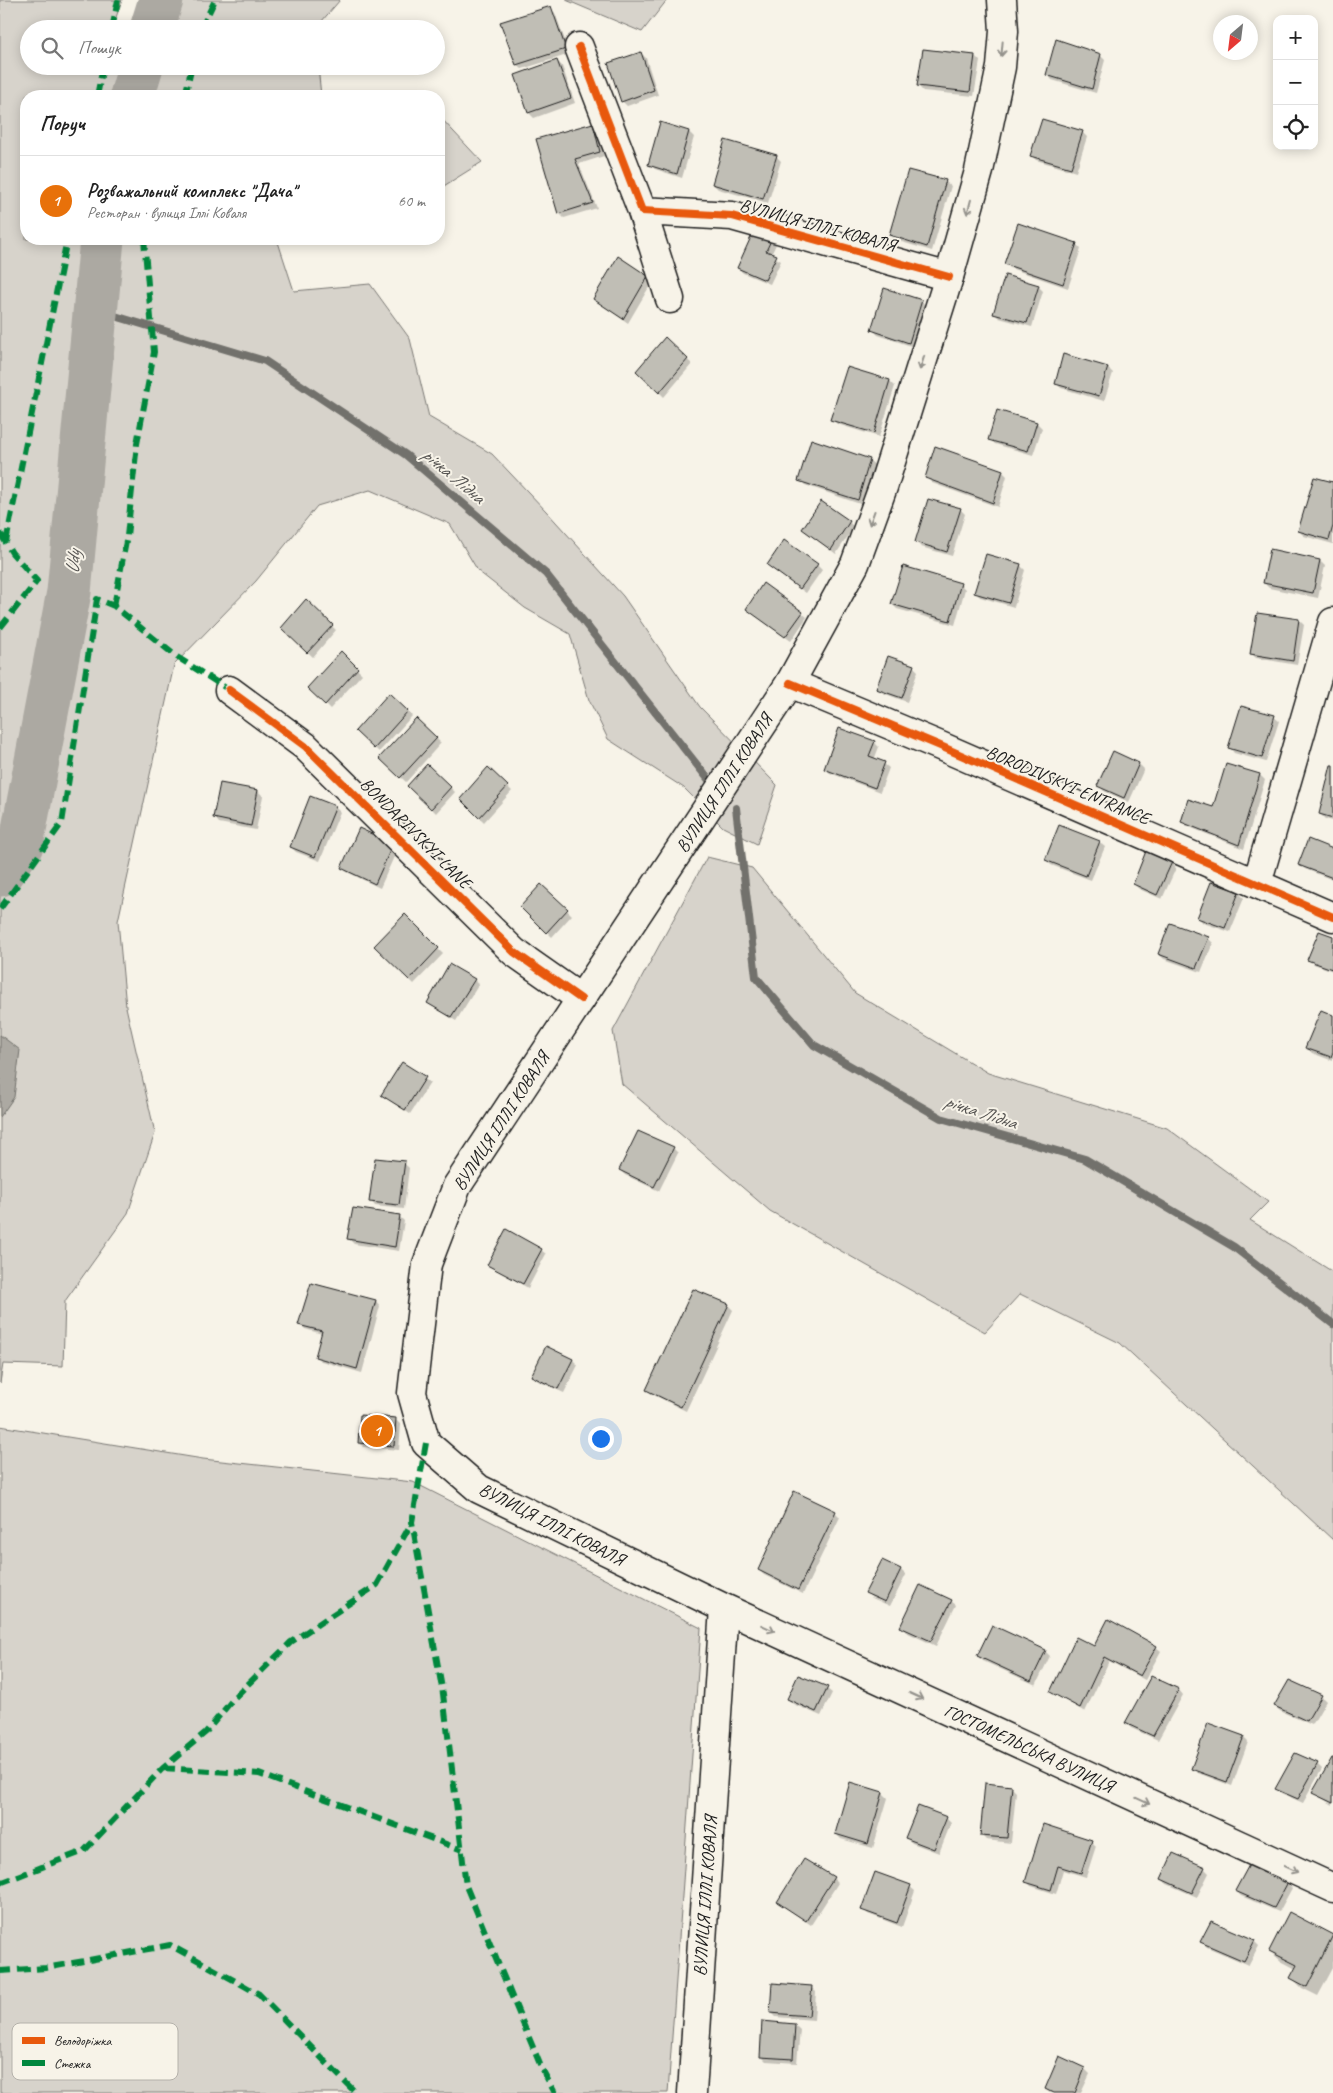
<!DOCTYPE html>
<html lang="uk">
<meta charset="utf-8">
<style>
body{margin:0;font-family:Caveat,sans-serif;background:#f2f2f2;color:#222}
.controls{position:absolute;right:15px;top:15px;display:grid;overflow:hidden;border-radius:10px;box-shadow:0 2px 12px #0003}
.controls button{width:45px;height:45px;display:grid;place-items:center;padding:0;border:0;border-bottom:1px solid #e0e0e0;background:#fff;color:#222;font:25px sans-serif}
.compass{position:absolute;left:1213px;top:15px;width:45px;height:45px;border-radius:50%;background:#fff;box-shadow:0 2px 12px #0003;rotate:208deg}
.you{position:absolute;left:600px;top:1438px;width:18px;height:18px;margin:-12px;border:4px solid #fff;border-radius:50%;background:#1a73e8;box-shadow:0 0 0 8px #1a73e833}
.badge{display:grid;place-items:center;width:32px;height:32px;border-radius:50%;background:#d93025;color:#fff;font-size:16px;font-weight:700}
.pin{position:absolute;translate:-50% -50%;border:2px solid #fff;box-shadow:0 1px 5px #0006}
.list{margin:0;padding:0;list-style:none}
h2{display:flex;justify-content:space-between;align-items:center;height:65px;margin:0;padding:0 20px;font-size:21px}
h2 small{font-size:16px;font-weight:400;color:#767676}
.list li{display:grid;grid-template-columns:32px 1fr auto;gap:15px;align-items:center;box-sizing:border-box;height:90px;padding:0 20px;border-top:1px solid #e0e0e0}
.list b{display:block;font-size:19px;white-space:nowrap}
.list p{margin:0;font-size:16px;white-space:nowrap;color:#767676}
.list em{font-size:16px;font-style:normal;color:#767676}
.icon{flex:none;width:28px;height:28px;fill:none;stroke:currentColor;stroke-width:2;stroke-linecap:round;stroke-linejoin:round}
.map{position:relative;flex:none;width:1333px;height:2093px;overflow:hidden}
.search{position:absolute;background:#fff;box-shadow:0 2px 12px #0003;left:20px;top:20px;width:425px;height:55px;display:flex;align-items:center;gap:12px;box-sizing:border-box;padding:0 18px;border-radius:28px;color:#767676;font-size:19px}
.panel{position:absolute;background:#fff;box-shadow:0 2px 12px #0003;left:20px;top:90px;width:425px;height:155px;border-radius:20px}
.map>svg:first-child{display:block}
</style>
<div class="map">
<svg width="1333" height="2093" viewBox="0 0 1333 2093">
<rect width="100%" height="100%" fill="#f7f3e8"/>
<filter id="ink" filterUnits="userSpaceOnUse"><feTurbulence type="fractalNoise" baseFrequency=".02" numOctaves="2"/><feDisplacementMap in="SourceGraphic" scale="10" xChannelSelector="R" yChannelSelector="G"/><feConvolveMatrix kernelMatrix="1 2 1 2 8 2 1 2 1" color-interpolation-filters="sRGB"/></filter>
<g filter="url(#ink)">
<!-- green -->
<path fill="#d7d3cb" stroke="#7a7874" d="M0,0H122L112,29H29V66H132L123,96H26V239H92L59,578L12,822L0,848Z
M178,0H340L315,29H169Z
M566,0H667L642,32Z
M150,9L144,29H123Z
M156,66H318L321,96H146Z
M439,116L482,162L439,189Z
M113,239H277L294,291L370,284L410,339L429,417L492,454L546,511L623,596L700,707L777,785L757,844L723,827L684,788L608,739L589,700L570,634L525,608L478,571L450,524L370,490L317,506L256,581L174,665L118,921L126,1007L155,1133L128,1213L65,1301L63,1366L3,1364L0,1383V875L35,825L84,526Z
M707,857L752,868L855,993L988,1073L1167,1128L1268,1202L1250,1220L1333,1272V1540L1120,1343L1020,1294L985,1332L770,1211L622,1084L613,1031Z
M0,1426L203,1459L413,1482L701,1628L668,2093H0Z"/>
<!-- water -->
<path fill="#aca9a2" stroke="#72716c" d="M0,1035L20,1050L14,1097L0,1117Z"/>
<!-- shadow -->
<path fill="#0003" d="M550,8L555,13L570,54L522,69L517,65Z
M641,53L646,58L658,95L627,106L622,101Z
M1100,55L1105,60L1096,93L1052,80L1048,75Z
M975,56L980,61L974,96L923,91L918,86Z
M557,61L562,66L575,103L534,118L529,113L516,75Z
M592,125L597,130L604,156L579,164L597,208L564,218L559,213L538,140Z
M689,132L694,137L682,178L655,169L650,164Z
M1082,132L1087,137L1076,172L1036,160L1031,155Z
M776,156L781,161L768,203L718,189L713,184Z
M909,171L946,182L951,186L932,251L895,240L890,235Z
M772,237L777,242L771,255L781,261L770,284L743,273L738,268Z
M1076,244L1081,249L1068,288L1010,268L1006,263Z
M647,277L652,282L628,323L595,299Z
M1038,286L1043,291L1032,327L999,318L994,313Z
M921,301L926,306L914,347L878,335L873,330Z
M665,339L692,364L664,397L638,371Z
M1064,356L1108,368L1113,373L1104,401L1061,388L1056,383Z
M848,368L890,381L895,386L879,437L837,424L832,419Z
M998,412L1037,423L1042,428L1033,455L995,444L990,439Z
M812,441L870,461L875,465L863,505L805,485L800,480Z
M1002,471L1007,476L998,507L932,483L927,478Z
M1333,483V544L1304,536L1299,531Z
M960,509L965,514L952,556L921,547L916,542Z
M849,522L854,527L836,554L803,529Z
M1320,561L1325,566L1318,598L1269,588L1264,583Z
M768,565H817L822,570L806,593Z
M1020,565L1025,570L1014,607L980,597L976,593Z
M960,584L965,589L955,625L897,609L892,604Z
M306,601L336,630L313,657L282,628Z
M747,609L802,613L807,617L791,641Z
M1299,620L1304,625L1297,665L1256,658L1251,653Z
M341,653L362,674L330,709L309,688Z
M913,666L918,671L907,702L883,693L878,689Z
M390,694L412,716L379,752L357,731Z
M1274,717L1279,721L1266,762L1234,753L1230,748Z
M416,719L441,743L406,782L381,758Z
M874,742L879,747L874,760L884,764L889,768L880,792L830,773L825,768Z
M1114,753L1139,764L1144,769L1129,802L1104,791L1099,786Z
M427,766L455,792L436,813L409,786Z
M1226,766L1260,775L1265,780L1244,849L1187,826L1182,821L1213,808Z
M1333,766V821L1325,819L1320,814Z
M488,769L512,791L484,822L461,799Z
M258,791L263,796L256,830L219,823L215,818Z
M335,807L340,812L320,861L296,852L291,847Z
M1060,826L1100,843L1105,847L1091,880L1051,865L1046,860Z
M360,830L397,850L380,888L347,872L342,867Z
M1333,850V880L1305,869L1300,864Z
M1171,863L1176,868L1162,899L1139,889L1134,884Z
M1212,883L1239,893L1244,898L1230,932L1203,923L1199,918Z
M541,885L572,915L552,937L522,907Z
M405,916L443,954L414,984L376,946Z
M1320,933L1333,937V971L1314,964L1309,959Z
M1208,938L1213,943L1201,972L1164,959L1159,954Z
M474,980L479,984L456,1021L428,1003Z
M1333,1016V1061L1312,1053L1307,1048Z
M403,1063L430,1083L410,1114L382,1095Z
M673,1148L678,1153L659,1191L625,1175L620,1170Z
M404,1163L409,1168L404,1209L375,1206L371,1201Z
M399,1216L404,1221L399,1251L354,1244L349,1239Z
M541,1250L546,1254L528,1288L489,1265Z
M376,1301L380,1306L362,1373L321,1361L316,1357L322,1334L305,1329L300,1324Z
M728,1305L733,1310L686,1411L652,1394L647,1390Z
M547,1348L573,1360L578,1365L564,1393L538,1381L533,1376Z
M396,1420L401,1425L399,1450L364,1447L359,1442Z
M835,1512L840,1517L803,1594L764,1575L759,1570Z
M883,1562L901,1570L906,1575L890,1606L872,1598L867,1593Z
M951,1601L956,1605L936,1646L906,1632L901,1627Z
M1156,1647L1161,1651L1145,1680L1109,1661L1085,1712L1051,1692L1095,1648Z
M1045,1651L1050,1656L1036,1685L983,1661L978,1656Z
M1289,1682L1321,1696L1326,1701L1312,1725L1280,1711L1275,1706Z
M827,1689L832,1693L821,1716L793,1704L788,1699Z
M1179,1690L1183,1695L1158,1740L1131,1728L1126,1723Z
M1243,1737L1248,1742L1232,1786L1198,1773L1193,1768Z
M1333,1759V1805L1313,1793Z
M1317,1764L1322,1769L1303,1803L1281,1793L1276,1788Z
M851,1784L883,1793L888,1798L873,1848L841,1839L836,1834Z
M1011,1787L1016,1792L1011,1843L986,1840L981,1835Z
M946,1818L951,1823L939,1853L912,1843L907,1838Z
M1091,1841L1096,1846L1086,1877L1063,1870L1056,1894L1031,1886L1026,1881Z
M1174,1855L1204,1868L1209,1873L1197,1897L1167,1884L1162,1879Z
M833,1878L838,1883L811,1925L778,1902Z
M1287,1883L1292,1888L1279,1912L1241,1896L1236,1891Z
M910,1887L915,1891L902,1927L868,1914L863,1909Z
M1289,1914L1333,1936V1968L1318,1996L1302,1988L1292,1978L1296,1969L1281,1961L1270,1951Z
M1254,1941L1259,1946L1249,1965L1207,1947L1202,1942Z
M811,1987L816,1992L814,2020L776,2017L771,2012Z
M795,2025L800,2030L797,2063L766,2061L761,2056Z
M1060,2058L1085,2069L1090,2074L1081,2093H1050L1046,2089Z"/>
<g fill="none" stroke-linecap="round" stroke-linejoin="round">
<!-- stream -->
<path stroke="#72716c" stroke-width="8" d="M95,310L265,361L406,455L546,574L709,780
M736,808L756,977L814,1045L941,1118L1085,1159L1234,1247L1333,1324"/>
<!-- river -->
<path stroke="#aca9a2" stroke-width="45" d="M152,29L161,0
M132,96L141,66
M0,874L21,845L69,592L102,239"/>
</g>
<!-- building -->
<path fill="#c0beb5" stroke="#1c1c1c" d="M551,6L566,49L516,65L500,22Z
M1056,39L1101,54L1092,89L1046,75Z
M923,49L975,55L970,92L917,86Z
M641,52L654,90L621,102L608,63Z
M557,60L571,98L528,113L515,75Z
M1042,119L1083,131L1071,168L1030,156Z
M660,122L689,131L677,174L648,165Z
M593,123L600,152L575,159L593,203L558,214L536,139Z
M725,140L777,155L763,199L712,184Z
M908,170L946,180L927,247L889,235Z
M1018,223L1077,243L1063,284L1004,264Z
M755,228L773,236L766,251L777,255L765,280L737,268Z
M618,256L648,276L623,319L593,299Z
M1005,275L1039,285L1027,323L993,314Z
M884,288L922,300L909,343L871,330Z
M665,337L688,359L659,393L636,371Z
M1063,354L1108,367L1099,396L1055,384Z
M847,367L890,380L874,433L830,420Z
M997,410L1037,422L1028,451L988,440Z
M811,439L870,459L858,500L798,481Z
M935,446L1003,470L993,503L925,478Z
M1314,477L1333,482V526L1329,540L1298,531Z
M928,499L961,508L947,552L915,542Z
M821,501L850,521L831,550L802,529Z
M784,540L818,564L800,589L767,565Z
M1270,549L1320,560L1313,593L1263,583Z
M986,554L1021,564L1009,603L974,593Z
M903,566L961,583L950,621L891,604Z
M763,583L803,612L785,637L746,609Z
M306,599L333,625L307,653L281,628Z
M1257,613L1299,619L1293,661L1250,654Z
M341,651L358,668L325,705L307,688Z
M888,656L914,665L902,698L876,689Z
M389,693L408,711L374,749L355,731Z
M1241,706L1275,715L1262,758L1228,748Z
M416,718L437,738L400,778L379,758Z
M839,728L875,741L869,756L885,762L875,788L824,769Z
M1113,751L1139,763L1124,798L1097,786Z
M427,764L451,787L431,809L407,786Z
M1226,764L1260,774L1239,845L1181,822L1188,799L1213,807Z
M1331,765H1333V818L1319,814Z
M488,767L508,786L479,818L460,799Z
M220,783L258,790L251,826L213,818Z
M310,796L336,806L315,857L290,847Z
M1059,825L1100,841L1086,876L1045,860Z
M359,828L393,844L375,884L341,868Z
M1308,839L1333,849V878L1298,865Z
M1146,851L1172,862L1157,895L1133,884Z
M1211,882L1239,892L1225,928L1197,918Z
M541,884L568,909L546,933L520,907Z
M405,914L439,948L409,980L374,946Z
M1170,923L1209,937L1196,968L1158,954Z
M1319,931L1333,936L1332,969L1307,960Z
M449,964L475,979L451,1017L427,1003Z
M1321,1010L1333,1015V1052L1331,1057L1305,1048Z
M402,1062L426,1077L405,1110L381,1095Z
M638,1131L674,1147L654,1187L619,1170Z
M375,1158L405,1161L399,1205L369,1202Z
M353,1208L400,1215L395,1247L347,1239Z
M506,1229L542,1249L523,1284L487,1265Z
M311,1283L376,1300L357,1369L315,1357L322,1331L298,1325Z
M693,1289L729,1304L681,1407L646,1390Z
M546,1346L573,1359L558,1389L531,1376Z
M360,1415L396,1418L394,1446L358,1443Z
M794,1491L836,1511L798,1590L758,1570Z
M882,1560L901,1569L885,1602L865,1593Z
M920,1585L952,1600L931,1641L900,1627Z
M1108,1619L1157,1646L1140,1676L1104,1657L1080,1708L1050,1692L1076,1637L1094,1646Z
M992,1625L1046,1650L1031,1681L977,1656Z
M798,1675L828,1687L816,1712L787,1699Z
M1151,1676L1179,1689L1153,1736L1125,1723Z
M1289,1680L1322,1695L1307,1721L1274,1706Z
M1208,1723L1244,1736L1227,1782L1191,1769Z
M1295,1753L1318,1763L1298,1799L1275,1789Z
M1332,1758H1333V1803L1312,1793Z
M850,1782L883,1792L868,1844L835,1834Z
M985,1783L1012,1786L1007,1838L980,1836Z
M918,1806L947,1817L934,1849L905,1838Z
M1043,1824L1092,1840L1081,1873L1058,1866L1051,1890L1025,1882Z
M1173,1853L1205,1867L1192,1893L1161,1879Z
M804,1859L834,1877L806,1921L777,1902Z
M1249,1865L1288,1882L1274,1908L1235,1891Z
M875,1872L911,1885L897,1923L861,1910Z
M1289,1912L1333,1935L1307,1987L1290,1978L1297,1965L1269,1951Z
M1211,1921L1255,1940L1244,1961L1200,1942Z
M772,1983L812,1986L809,2016L770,2013Z
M762,2021L795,2024L793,2059L760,2057Z
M1059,2056L1085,2068L1075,2093H1053L1045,2089Z"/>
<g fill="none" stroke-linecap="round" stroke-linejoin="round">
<!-- minor casing -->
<g stroke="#1c1c1c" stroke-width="31">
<path id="minor" d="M579,47L642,211L732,216L949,277
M642,211L670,299
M790,683L938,745L1333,917
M229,690L305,746L514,952L581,999
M1257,883L1333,622"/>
</g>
<!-- major casing -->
<g stroke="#1c1c1c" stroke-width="31">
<path id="major" d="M1002,0L1004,31L1001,67L979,171L949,277L883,487L855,564L790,683L457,1186L427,1264L412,1393L426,1443L479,1489L724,1608L1333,1888
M692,2093L724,1608"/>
</g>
<!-- minor -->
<use href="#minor" stroke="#f7f3e8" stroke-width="28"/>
<!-- major -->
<use href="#major" stroke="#f7f3e8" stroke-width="28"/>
<!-- quiet -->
<path stroke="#00873e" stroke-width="6" stroke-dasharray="12 6" stroke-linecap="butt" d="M112,29L118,0
M201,29L215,0
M97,96L103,66
M185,96L192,66
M0,533L12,553L37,581L0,628
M6,542L67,239
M114,606L127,536L137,444L154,352L144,239
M0,909L62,823L97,599L114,606L177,657L229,690
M426,1443L412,1522L443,1694L466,1886L542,2069L555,2093
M163,1768L259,1774L462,1850
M0,1883L84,1851L163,1768L206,1732L234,1698L291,1642L377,1585L412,1522
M0,1971L46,1968L170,1945L259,1994L356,2093"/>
<!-- cycleway casing -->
<g stroke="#f7f3e8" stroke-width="11">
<path id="cycleway" d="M579,47L642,211L732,216L949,277
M790,683L938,745L1333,917
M229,690L305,746L514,952L581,999"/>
</g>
<!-- cycleway -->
<use href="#cycleway" stroke="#e8590c" stroke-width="8"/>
</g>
<!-- one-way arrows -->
<defs><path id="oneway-shaft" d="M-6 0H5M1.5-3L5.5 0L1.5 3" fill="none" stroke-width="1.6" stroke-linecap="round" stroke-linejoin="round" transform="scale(1.25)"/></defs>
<g stroke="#94928c">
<use href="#oneway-shaft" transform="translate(1002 49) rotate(95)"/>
<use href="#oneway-shaft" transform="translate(969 207) rotate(105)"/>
<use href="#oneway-shaft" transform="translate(922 363) rotate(108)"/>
<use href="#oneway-shaft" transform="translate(872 518) rotate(110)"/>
<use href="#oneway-shaft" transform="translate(768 1628) rotate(25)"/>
<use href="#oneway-shaft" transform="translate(916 1696) rotate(25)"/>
<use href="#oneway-shaft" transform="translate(1143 1801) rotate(25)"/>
<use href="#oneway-shaft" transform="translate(1291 1869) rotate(25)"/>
</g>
</g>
<g text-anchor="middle" stroke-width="4" stroke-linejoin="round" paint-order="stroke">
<!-- street labels -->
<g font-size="18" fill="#1c1c1c" stroke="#f7f3e8">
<text transform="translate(818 225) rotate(15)" y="6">ВУЛИЦЯ ІЛЛІ КОВАЛЯ</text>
<text transform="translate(724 783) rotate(-57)" y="6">ВУЛИЦЯ ІЛЛІ КОВАЛЯ</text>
<text transform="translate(1068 785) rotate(23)" y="6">BORODIVSKYI ENTRANCE</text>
<text transform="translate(416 833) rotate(45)" y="6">BONDARIVSKYI LANE</text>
<text transform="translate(501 1121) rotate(-57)" y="6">ВУЛИЦЯ ІЛЛІ КОВАЛЯ</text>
<text transform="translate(552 1524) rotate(27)" y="6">ВУЛИЦЯ ІЛЛІ КОВАЛЯ</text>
<text transform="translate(1029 1748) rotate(25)" y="6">ГОСТОМЕЛЬСЬКА ВУЛИЦЯ</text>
<text transform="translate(705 1896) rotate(-86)" y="6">ВУЛИЦЯ ІЛЛІ КОВАЛЯ</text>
</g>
<!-- water labels -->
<g font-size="19" font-style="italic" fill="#565452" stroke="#f7f3e8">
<text transform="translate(454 475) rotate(40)" y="7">річка Лідна</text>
<text transform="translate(72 562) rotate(-85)" y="7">Udy</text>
<text transform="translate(981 1111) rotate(18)" y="7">річка Лідна</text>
</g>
</g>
<!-- legend -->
<rect x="12" y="2023" width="166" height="57" rx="8" fill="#f7f3e8" stroke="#b5b2ab" stroke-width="1"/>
<rect x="22" y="2037" width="23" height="7" fill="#e8590c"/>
<rect x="22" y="2060" width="23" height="6" fill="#00873e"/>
<g font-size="14" fill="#1c1c1c">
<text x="54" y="2045">Велодоріжка</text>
<text x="54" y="2068">Стежка</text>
</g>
</svg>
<div class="controls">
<button>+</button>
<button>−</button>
<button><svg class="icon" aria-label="locate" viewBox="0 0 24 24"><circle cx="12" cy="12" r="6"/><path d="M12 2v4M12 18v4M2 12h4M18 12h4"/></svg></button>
</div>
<svg class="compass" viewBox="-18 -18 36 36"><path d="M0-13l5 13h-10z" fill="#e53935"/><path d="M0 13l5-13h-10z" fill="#767676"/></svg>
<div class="you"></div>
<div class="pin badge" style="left:377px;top:1431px;background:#e8710a">1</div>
<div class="search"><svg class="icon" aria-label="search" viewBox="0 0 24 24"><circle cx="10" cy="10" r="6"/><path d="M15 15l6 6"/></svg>Пошук</div>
<section class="panel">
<h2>Поруч<small></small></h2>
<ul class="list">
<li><span class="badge" style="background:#e8710a">1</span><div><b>Розважальний комплекс &quot;Дача&quot;</b><p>Ресторан · вулиця Іллі Коваля</p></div><em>60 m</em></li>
</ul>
</section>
</div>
